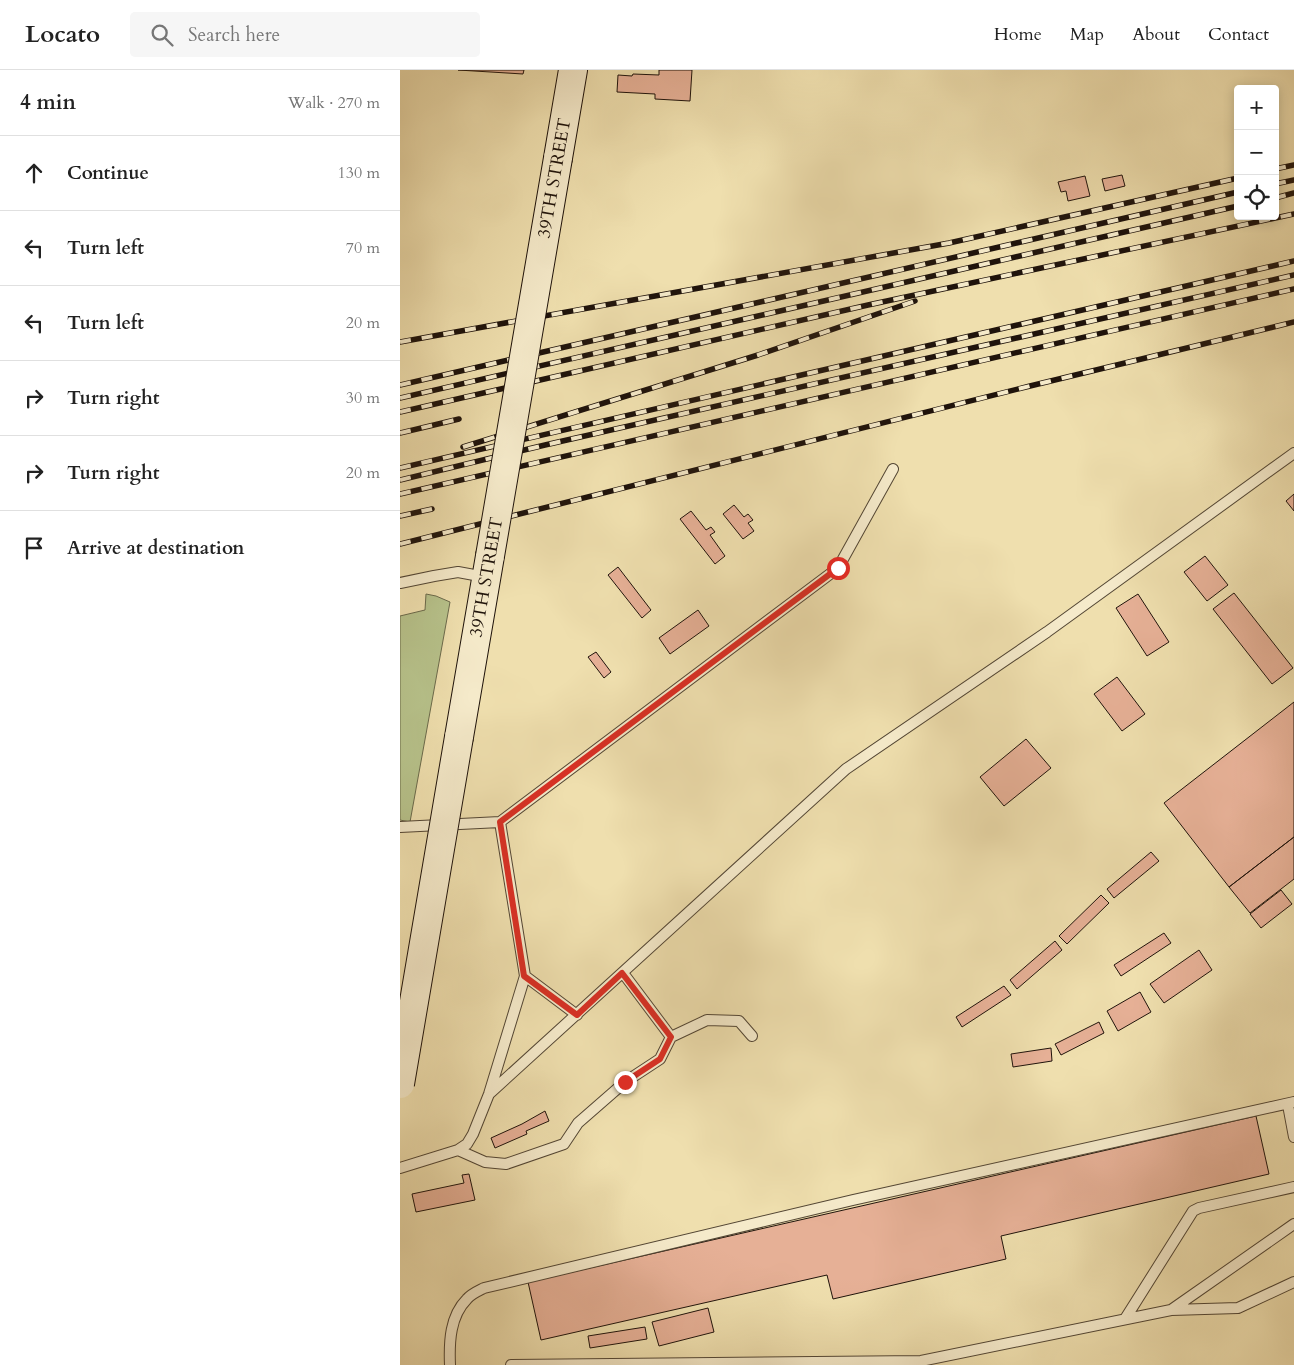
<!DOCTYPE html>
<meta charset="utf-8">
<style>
body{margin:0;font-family:Cardo,serif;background:#f6f6f6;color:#222}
.controls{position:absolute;right:15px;top:15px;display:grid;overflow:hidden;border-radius:5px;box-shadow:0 2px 12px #0003}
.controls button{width:45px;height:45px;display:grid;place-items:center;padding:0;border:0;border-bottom:1px solid #e0e0e0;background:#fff;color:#222;font:25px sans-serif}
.stop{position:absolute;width:15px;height:15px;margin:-11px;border:4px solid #d93025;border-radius:50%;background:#fff}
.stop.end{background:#d93025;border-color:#fff;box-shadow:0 1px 5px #0008}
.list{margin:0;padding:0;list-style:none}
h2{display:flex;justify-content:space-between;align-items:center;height:65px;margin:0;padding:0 20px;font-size:21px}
h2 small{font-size:16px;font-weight:400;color:#767676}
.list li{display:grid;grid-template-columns:32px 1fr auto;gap:15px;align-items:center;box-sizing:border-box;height:75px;padding:0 20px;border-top:1px solid #e0e0e0}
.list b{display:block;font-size:19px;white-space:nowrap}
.list em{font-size:16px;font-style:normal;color:#767676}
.icon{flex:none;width:28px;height:28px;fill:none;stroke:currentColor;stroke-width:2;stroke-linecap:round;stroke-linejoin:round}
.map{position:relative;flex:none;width:894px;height:1295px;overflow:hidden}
header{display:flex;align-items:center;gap:30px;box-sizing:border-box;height:70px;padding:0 25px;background:#fff;border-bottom:1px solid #e0e0e0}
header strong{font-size:24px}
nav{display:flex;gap:28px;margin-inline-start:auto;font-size:18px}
.search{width:350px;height:45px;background:#f6f6f6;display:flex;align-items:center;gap:12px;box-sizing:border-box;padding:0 18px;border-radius:5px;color:#767676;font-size:19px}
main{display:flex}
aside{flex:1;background:#fff}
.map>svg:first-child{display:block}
</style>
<header>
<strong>Locato</strong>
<div class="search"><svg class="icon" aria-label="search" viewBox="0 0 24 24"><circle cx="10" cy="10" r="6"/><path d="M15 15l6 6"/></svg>Search here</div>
<nav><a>Home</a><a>Map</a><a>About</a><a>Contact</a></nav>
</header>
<main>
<aside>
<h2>4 min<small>Walk · 270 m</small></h2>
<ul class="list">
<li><svg class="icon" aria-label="ahead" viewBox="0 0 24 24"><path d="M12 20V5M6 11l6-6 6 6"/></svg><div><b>Continue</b></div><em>130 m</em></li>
<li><svg class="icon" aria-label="left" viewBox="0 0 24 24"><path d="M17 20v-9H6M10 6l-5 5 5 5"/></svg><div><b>Turn left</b></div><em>70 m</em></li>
<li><svg class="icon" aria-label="left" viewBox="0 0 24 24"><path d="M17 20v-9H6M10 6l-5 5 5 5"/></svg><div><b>Turn left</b></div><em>20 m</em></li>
<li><svg class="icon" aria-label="right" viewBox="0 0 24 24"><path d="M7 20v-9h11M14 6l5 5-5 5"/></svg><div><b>Turn right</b></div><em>30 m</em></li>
<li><svg class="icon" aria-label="right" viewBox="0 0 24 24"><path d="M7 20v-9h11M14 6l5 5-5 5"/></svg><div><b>Turn right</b></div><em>20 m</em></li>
<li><svg class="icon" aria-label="arrive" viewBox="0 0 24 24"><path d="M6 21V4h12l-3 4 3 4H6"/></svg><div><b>Arrive at destination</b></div></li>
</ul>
</aside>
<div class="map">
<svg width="894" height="1295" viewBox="0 0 894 1295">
<rect width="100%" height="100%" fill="#efdfae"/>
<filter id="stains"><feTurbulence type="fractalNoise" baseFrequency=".004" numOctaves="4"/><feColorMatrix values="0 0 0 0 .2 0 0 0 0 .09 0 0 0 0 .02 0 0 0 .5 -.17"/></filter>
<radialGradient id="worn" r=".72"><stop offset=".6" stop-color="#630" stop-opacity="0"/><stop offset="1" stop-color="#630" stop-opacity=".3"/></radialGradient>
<!-- green -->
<path fill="#b7c28b" stroke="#6b6a4b" d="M26,524L36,526L50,532L10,752L0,750V546L25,540Z"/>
<!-- building -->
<path fill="#e6b096" stroke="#1f130b" d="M58,0H124L123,4Z
M259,0H292L290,31L255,29V24L217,22L218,5L232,6L233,4L259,5Z
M722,105L725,116L705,121L702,109Z
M685,106L690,126L668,131L666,121L661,122L658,112Z
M894,424V441L886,431Z
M334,435L344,447L348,444L353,450L348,453L354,461L343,469L323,444Z
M291,441L306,460L311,457L315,462L310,465L325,486L315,494L280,449Z
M805,486L828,515L807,531L784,502Z
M218,497L251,540L242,548L208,505Z
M834,523L893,598L872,614L813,539Z
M738,524L769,572L747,586L716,538Z
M298,540L309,556L270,584L259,568Z
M196,582L211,602L204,608L188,587Z
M717,607L745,644L722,661L694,624Z
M894,632V767L829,817L764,733Z
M626,669L651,698L604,736L580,707Z
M894,767V809L850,843L829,817Z
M751,782L759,791L714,828L707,819Z
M881,820L892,834L861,858L850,844Z
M701,825L709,833L667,874L659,866Z
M764,863L771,873L721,906L714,895Z
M655,871L662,880L617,919L610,910Z
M799,880L812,900L764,933L750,914Z
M604,916L611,925L562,957L556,947Z
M740,922L751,942L718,961L707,941Z
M699,952L704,963L661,985L655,974Z
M651,978L652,991L613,997L611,984Z
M145,1041L149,1051L126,1061L127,1064L95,1078L91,1068L122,1054Z
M856,1046L869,1104L601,1166L606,1189L433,1229L427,1205L141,1270L128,1212Z
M69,1104L75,1130L16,1142L12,1124L64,1113L62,1105Z
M308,1238L314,1262L259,1276L252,1252Z
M245,1257L247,1269L190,1278L188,1266Z"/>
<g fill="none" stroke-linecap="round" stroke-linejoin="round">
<!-- service casing -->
<g stroke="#534634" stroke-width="12">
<path id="service" d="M0,513L34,506L58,502L85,507
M0,757L100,752L438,498L493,399
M125,906L177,945
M271,967L307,950L339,951L352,966
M89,1024L446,699L647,562L894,383
M888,1035L894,1067
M58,1080L85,1092L106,1094L164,1074L178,1053L225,1012L260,989L271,967L223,903
M0,1098L58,1080L67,1074L73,1064L89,1024L125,906L100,752
M771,1240L894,1154
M725,1249L793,1141L799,1138L894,1117
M50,1295C49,1272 50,1246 67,1229C71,1224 78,1221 84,1218L453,1130L894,1032
M111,1295L521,1291L771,1240L838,1238L894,1212"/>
</g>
<!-- secondary casing -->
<g stroke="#1f130b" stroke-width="30">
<path id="secondary" d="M158,88L173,0
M59,667L90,486"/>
</g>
<!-- service -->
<use href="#service" stroke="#f5eaca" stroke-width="10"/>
<!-- secondary -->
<use href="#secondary" stroke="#f5eaca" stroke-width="28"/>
<!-- rail casing -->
<g stroke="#1f130b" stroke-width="5.5">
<path id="rail" d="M875,99L894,95
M875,114L894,110
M875,128L894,123
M0,272L549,173L838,108
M0,315L838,122
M0,328L838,136
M0,342L468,235L894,144
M0,363L59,349
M63,377L358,285L515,231
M0,398L894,191
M0,410L145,375L894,205
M0,424L894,219
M0,446L32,439
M0,474L630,316L894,252"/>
</g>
<!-- rail -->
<use href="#rail" stroke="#f5eaca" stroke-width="4" stroke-dasharray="11" stroke-linecap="butt"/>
<!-- secondary-bridge casing -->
<g stroke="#1f130b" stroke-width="30" stroke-linecap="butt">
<path id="secondary-bridge" d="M90,486L158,88
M0,1014L59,667"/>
</g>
<!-- secondary-bridge -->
<use href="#secondary-bridge" stroke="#f5eaca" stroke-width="28"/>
</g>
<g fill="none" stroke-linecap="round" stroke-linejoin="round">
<!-- route -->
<path stroke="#d93025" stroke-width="6" d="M225,1012L260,989L271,967L222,903L177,945L124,906L100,752L438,498"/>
</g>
<g text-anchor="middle" stroke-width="5" stroke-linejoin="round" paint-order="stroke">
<!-- street labels -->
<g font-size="18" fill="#1f130b" stroke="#f5eaca">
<text transform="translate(154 108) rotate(-80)" y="6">39TH STREET</text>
<text transform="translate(86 507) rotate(-80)" y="6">39TH STREET</text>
</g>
</g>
<rect width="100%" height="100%" filter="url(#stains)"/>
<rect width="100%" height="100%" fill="url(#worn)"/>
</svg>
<div class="controls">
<button>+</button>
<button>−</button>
<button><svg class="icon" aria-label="locate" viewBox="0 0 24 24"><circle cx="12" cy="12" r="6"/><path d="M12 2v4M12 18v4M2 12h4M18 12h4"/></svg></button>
</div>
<div class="stop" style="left:438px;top:498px"></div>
<div class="stop end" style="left:225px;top:1012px"></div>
</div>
</main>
